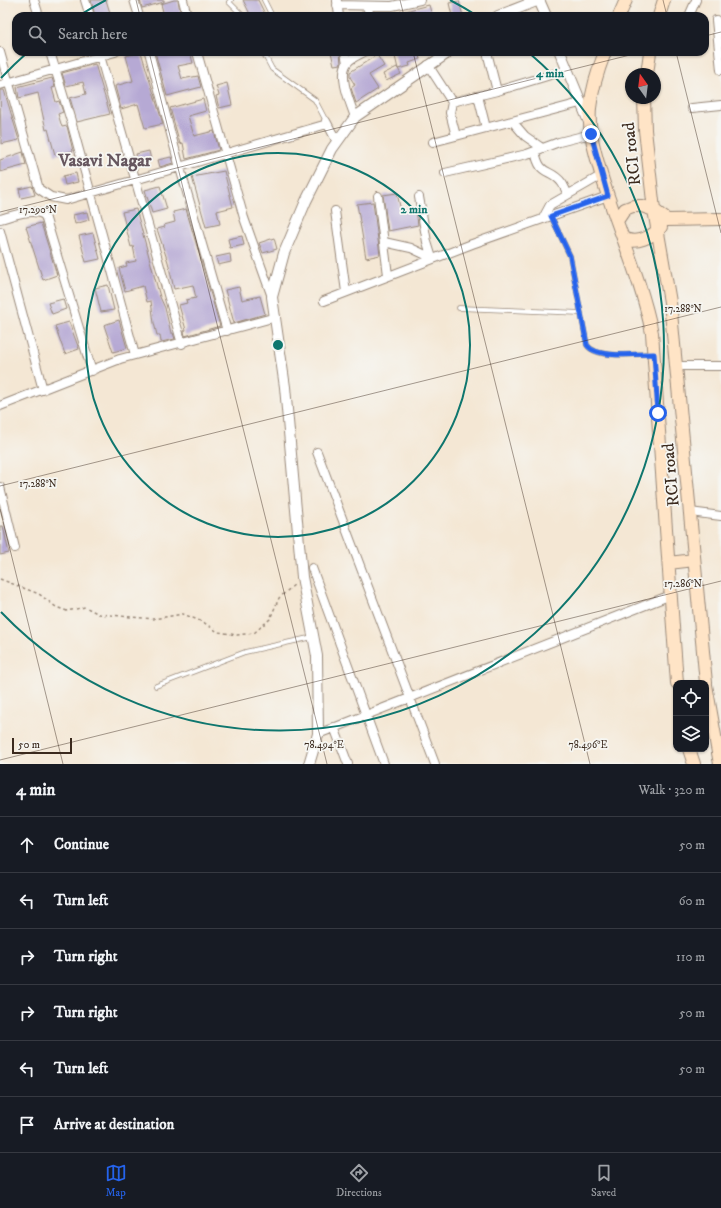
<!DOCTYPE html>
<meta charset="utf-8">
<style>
body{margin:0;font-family:"IM FELL DW Pica",serif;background:#242831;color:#f1f3f6}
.controls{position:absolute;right:12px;bottom:12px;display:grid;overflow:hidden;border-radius:8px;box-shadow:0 1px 3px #0004}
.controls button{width:36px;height:36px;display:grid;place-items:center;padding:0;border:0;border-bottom:1px solid #363941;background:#171b24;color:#f1f3f6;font:20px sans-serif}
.compass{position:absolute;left:625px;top:68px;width:36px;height:36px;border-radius:50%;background:#171b24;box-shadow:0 1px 3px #0004;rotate:346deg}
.scale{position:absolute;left:12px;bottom:10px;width:60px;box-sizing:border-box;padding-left:4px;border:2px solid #3b2a1e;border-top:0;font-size:11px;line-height:14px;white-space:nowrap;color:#3b2a1e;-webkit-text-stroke:3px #f6f6f2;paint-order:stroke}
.stop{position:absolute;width:12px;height:12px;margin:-9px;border:3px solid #2563eb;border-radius:50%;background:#fff}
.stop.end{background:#2563eb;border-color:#fff;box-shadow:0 1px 4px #0008}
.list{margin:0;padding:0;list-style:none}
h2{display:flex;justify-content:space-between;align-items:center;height:52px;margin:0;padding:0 16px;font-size:17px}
h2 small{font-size:13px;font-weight:400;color:#9ea1a6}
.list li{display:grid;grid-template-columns:26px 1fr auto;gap:12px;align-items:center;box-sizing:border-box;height:56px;padding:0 16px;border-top:1px solid #363941}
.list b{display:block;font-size:15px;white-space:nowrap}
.list em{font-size:13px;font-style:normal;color:#9ea1a6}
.icon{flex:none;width:22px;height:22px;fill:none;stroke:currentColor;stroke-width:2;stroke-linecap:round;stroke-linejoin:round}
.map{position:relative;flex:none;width:721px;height:764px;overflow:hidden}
.search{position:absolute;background:#171b24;box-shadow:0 1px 3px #0004;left:12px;right:12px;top:12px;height:44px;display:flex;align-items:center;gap:10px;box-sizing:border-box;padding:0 14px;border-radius:12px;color:#9ea1a6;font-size:15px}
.sheet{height:388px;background:#171b24}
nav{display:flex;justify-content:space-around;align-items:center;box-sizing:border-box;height:56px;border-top:1px solid #363941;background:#171b24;font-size:11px;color:#9ea1a6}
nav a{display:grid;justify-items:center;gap:2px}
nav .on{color:#2563eb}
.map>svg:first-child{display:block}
</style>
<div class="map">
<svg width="721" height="764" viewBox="0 0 721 764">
<rect width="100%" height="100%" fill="#f6f6f2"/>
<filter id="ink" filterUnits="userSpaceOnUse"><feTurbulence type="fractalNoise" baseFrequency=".025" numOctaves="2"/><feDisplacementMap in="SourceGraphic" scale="8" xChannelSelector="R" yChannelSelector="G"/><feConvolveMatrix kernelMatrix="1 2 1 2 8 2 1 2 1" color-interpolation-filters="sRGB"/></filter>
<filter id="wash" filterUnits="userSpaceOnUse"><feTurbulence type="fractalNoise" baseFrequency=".012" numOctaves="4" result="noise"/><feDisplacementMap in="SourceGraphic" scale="16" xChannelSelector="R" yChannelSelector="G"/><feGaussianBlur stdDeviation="0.9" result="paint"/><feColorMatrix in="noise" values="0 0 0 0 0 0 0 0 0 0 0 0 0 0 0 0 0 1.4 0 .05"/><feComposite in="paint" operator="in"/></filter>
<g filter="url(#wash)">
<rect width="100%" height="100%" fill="#f4e7d4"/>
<g id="blocks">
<!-- building -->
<path fill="#b6a9d4" d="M91,0H106L111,16H95Z
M140,0H164V2L142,8Z
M174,0H178L181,16H164L161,4Z
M243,0H258L266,16H251Z
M459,1L463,16H452L449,3Z
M429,5L432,16H393V14Z
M141,52L163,124L145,128L138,104L121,109L115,86L133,81L126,56Z
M155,52H190L193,63L178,66L182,79L198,76L201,87L167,96Z
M331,52H340L341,64L334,65Z
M394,52H418L420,59L409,63L410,66L398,69Z
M377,55L384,66L369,75L378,89L356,103L351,88L355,85L350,77V72Z
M95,64L110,114L77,122L70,98L86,94L83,82L66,86L62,73Z
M397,67L401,74L386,81L383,74Z
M52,78L55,87L52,88L56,102L59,101L63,112L58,114L62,127L67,126L73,151L55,155L48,129L46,130L38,93L19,98L17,87Z
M227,83L232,105L219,108L216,96L219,95L216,86Z
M0,90H4L19,140L1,144Z
M203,99L206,111L188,116L192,129L194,136L214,131L219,150L186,159L183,143L180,144L170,108Z
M149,151L151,160L138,162L136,154Z
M23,152L26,165L0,172V160Z
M171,157L173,163L160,167L158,160Z
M224,171L233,207L217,211L220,224L206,227L192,177Z
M76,173L78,182L65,185L63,176Z
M32,186L35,195L21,198L19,189Z
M160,186L167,209L152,213L145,190Z
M397,193L401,211L416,209L418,225L388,231L383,195Z
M373,202L380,255L366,258L357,204Z
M136,209L160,297L165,308L171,333H173L175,339L161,342L160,335H157L154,323L151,301L147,302L143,286L125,291L119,268L127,266L126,263L136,261L133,246L131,247L122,212Z
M186,209L220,326L185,336L184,331L186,330L179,305L187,303L186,300L196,298L193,285L174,289L168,262L157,229L165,227L164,225L175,222L173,212Z
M87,212L89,220L75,224L73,215Z
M41,223L57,275L43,280L26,227Z
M93,233L100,259L86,262L79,236Z
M242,236L244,245L230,248L228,239Z
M274,238L277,249L263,253L259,243Z
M230,254L231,262L218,265L216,257Z
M108,285L114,310L101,312L95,288Z
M239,287L242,300L260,296L265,314L234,323L225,290Z
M63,299L66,309L52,314L48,303Z
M119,320L127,348L113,352L104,325Z
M69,322L79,349L65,354L55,326Z
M0,526H3L9,553L0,555Z"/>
</g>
</g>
<g filter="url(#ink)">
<use href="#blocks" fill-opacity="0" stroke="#988879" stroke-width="1"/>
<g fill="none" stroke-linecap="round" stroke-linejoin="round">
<!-- service casing -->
<g stroke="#988879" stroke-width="5.5">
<path id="service" d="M231,0L229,2L243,16
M264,0L271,14L270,16
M263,52L272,69L315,100L326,121
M551,216L570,256L587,345C596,359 635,354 651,354
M459,308L581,313
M156,686L245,652L313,637"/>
</g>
<!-- minor casing -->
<g stroke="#988879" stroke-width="10">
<path id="minor" d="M34,0L39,16
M85,0L90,16
M134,0L139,16
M183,0L187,16
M337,1L339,16
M337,5L392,6L420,0
M367,6L370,16
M689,16L696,0
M716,20L721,70
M0,52L39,189L51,197L66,200L327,124
M50,52L71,121L135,355
M99,52L182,344
M149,52L180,168L227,331
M197,52L244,218L272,297
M345,52L347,63
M487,52L497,91
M428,65L452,102L497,91L567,70
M0,85L115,52
M478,96L486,128
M452,102L450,113L456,136
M692,108L721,105
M355,117C351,105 337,74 348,62C351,58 359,55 364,52
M326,121L337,142
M512,121L525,136L542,148
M433,142L580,103
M535,151C540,178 550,167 562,183C564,186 566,191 568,194
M445,173L527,154L559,142L591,134
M378,196L388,275
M419,197L427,242L432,258
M335,211L346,292
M543,218L550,205L602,175
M0,219C12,216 35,207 45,216L92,371
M0,231L43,390
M384,242L411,248L432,258
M324,301L472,244L608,196
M677,366H721
M0,406L120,359L276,317
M317,452L435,764
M0,487L15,548
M690,512L721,516
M312,568L384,764
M334,727L348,764
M318,734L671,595"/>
</g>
<!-- tertiary casing -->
<g stroke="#988879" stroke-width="12">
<path id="tertiary" d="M539,0L546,16
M498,16L539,0
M560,52L589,122
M309,764L318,734L317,656L302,577L285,387L272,297L284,253L306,201L332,149L355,117L449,52"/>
</g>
<!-- secondary casing -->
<g stroke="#988879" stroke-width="14">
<path id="secondary" d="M619,16L626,0
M659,16L664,0
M605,52C598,70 592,89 590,108C588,131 595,152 601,174C617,228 641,278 652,333L677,683
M647,74L650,52
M644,98L645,130L654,210L670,302L706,683
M617,221L625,209L633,206H642L654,210L667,220L721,219
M623,238C636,245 652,237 661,227
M669,563L694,560
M706,685L720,764
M689,749L694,764"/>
</g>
<!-- path -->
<path stroke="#988879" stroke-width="1.5" stroke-dasharray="3 3" stroke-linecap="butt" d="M0,579L39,594L56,607L67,611L85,607L99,614L153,619L183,614L203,622L218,632L237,635L254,633L270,619L279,598L295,584"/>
<!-- service -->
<use href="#service" stroke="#fff" stroke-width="4"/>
<!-- minor -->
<use href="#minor" stroke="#fff" stroke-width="8"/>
<!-- tertiary -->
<use href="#tertiary" stroke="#fff" stroke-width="10"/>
<!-- secondary -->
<use href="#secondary" stroke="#ffe4c6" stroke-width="12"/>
</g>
</g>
<g fill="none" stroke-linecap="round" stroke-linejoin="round" filter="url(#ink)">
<!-- route -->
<path stroke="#2563eb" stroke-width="5" d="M591,134L608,196L551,216L570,256L587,345C596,359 637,354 654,354L658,413"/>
</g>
<!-- ticks -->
<path fill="none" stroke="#3b2a1e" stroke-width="1" stroke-opacity="0.45" d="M136,0L140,16M400,0L404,16M663,0L667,16M705,36L721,32M149,52L327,764M413,52L590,764M676,52L721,233M0,212L642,52M0,486L721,307M0,509L63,764M0,760L721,581"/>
<!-- distance rings -->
<g fill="none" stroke="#0f766e" stroke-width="2">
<circle cx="278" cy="345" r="192"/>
<path d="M1 78A385 385 0 0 1 28 52M80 15A385 385 0 0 1 106 0M450 0A385 385 0 0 1 476 15M528 52A385 385 0 1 1 1 612"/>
</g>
<g text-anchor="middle" stroke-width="3.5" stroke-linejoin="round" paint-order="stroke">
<!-- street labels -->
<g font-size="17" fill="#3b2a1e" stroke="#f6f6f2">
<text transform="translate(631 154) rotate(-96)" y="6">RCI road</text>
<text transform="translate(670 475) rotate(-95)" y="6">RCI road</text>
</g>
<!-- neighbourhood labels -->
<g font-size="18" font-weight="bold" fill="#66565e" stroke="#f6f6f2">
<text x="105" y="166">Vasavi Nagar</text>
</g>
</g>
<g font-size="10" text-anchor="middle" fill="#3b2a1e" stroke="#f6f6f2" stroke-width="3.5" stroke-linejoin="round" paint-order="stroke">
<text x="38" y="213">17.290°N</text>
<text x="683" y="312">17.288°N</text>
<text x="38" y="487">17.288°N</text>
<text x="683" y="587">17.286°N</text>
<text x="324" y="748">78.494°E</text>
<text x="588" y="748">78.496°E</text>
</g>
<circle cx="278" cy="345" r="6" fill="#0f766e" stroke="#f6f6f2" stroke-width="2"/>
<g font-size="12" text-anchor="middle" font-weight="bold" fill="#0f766e" stroke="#f6f6f2" stroke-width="3.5" stroke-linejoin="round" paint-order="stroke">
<text x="550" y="77">4 min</text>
<text x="414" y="213">2 min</text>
</g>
</svg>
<div class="controls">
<button><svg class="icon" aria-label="locate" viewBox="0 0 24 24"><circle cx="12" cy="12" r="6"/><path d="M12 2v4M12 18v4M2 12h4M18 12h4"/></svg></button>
<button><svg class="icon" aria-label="layers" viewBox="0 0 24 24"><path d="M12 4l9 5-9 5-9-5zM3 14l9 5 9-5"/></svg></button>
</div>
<svg class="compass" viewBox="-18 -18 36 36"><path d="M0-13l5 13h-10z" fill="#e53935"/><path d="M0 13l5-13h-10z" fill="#9ea1a6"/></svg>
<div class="scale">50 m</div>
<div class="stop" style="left:658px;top:413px"></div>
<div class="stop end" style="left:591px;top:134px"></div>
<div class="search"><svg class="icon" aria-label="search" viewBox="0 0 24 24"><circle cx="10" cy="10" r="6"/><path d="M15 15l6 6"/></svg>Search here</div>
</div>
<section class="sheet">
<h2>4 min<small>Walk · 320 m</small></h2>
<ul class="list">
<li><svg class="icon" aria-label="ahead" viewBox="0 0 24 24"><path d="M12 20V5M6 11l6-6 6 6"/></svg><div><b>Continue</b></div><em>50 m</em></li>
<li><svg class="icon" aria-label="left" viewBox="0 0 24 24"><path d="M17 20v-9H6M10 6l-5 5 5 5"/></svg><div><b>Turn left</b></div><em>60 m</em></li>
<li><svg class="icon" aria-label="right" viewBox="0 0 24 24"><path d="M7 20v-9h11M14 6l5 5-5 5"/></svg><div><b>Turn right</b></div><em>110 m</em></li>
<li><svg class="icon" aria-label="right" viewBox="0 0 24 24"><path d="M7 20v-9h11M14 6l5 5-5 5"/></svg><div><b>Turn right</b></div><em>50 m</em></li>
<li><svg class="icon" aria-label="left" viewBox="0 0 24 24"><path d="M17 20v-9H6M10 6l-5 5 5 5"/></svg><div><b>Turn left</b></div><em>50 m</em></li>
<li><svg class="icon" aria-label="arrive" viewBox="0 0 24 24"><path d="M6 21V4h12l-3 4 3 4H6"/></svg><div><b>Arrive at destination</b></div></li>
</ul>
</section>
<nav>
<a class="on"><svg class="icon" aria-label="map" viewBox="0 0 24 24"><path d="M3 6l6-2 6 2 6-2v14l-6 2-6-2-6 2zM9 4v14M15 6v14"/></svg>Map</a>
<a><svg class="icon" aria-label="directions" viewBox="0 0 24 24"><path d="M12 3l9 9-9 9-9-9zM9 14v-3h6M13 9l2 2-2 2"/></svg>Directions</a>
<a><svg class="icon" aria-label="saved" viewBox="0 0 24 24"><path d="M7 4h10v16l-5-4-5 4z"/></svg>Saved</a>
</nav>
